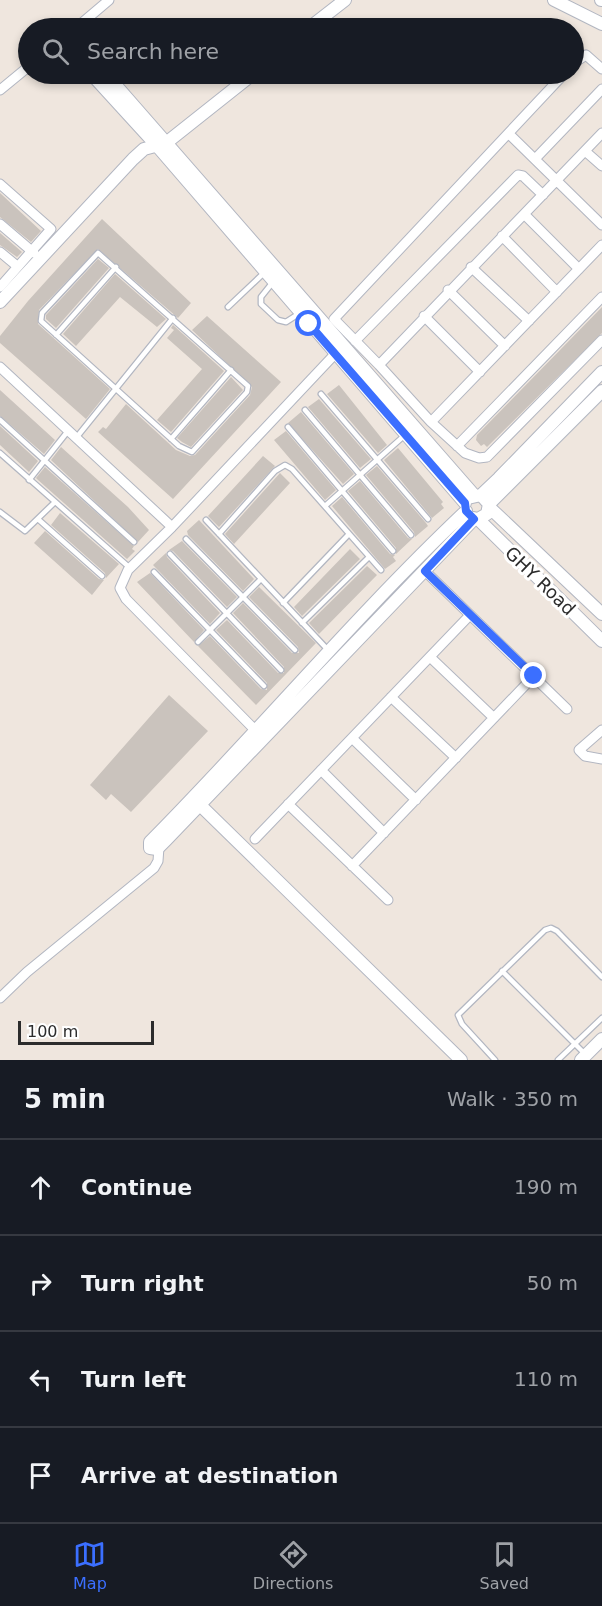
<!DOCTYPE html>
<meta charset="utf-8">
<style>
body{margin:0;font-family:"DejaVu Sans",sans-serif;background:#242831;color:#f1f3f6}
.scale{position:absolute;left:18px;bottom:15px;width:136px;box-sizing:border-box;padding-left:6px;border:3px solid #2c2c2c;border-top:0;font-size:16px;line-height:21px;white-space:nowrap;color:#2c2c2c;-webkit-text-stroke:4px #fff;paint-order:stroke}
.stop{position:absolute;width:18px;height:18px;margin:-14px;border:4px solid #3b6fff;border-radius:50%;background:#fff}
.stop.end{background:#3b6fff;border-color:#fff;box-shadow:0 2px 6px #0008}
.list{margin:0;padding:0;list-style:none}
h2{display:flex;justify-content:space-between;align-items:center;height:78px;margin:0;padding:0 24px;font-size:26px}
h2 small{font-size:20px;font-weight:400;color:#9ea1a6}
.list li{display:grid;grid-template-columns:39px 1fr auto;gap:18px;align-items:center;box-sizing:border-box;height:96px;padding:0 24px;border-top:2px solid #363941}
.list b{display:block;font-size:22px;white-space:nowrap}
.list em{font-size:20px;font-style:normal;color:#9ea1a6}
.icon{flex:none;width:33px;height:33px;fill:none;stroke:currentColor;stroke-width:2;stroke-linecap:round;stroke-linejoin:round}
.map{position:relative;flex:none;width:602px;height:1060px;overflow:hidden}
.search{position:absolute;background:#171b24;box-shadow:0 3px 9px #0003;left:18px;right:18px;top:18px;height:66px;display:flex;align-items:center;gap:15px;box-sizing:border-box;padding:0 21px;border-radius:33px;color:#9ea1a6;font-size:22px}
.sheet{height:462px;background:#171b24}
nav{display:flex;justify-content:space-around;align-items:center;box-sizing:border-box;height:84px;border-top:2px solid #363941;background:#171b24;font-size:16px;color:#9ea1a6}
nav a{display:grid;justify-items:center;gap:3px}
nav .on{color:#3b6fff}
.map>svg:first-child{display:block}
</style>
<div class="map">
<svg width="602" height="1060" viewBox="0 0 602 1060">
<rect width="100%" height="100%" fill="#efe6de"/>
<!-- building -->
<path fill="#cac3bd" d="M0,193L41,231L31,242L0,217Z
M102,219L191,303L178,318L98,249L39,310L38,324L110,389L86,419L0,343V336L28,301Z
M0,233L22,252L17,257L0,245Z
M98,259L109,268L56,328L46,319V315Z
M115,274L166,319L157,327L120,297L76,346L63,334Z
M602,307V333L487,447L484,444L481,446L476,440L477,435Z
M207,316L281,382L173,499L98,432L103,427L106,429L126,404L176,450L190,456L195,455L250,395L252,387L192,330Z
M173,325L224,371L171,432L157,420L202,369L167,338L174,330L171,328Z
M231,377L243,390L191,447L182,442L177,438Z
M339,385L387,445L378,453L327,394Z
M0,390L55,440L44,454L0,416Z
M319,399L371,459L360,468L308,407Z
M301,412L354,474L343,484L288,423Z
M0,426L38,461L29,472L0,445Z
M286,431L336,490L325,500L274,440Z
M61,447L128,507L149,530L138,542L51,460Z
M398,448L443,502L441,504L444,508L432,518L384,460Z
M263,456L275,466L219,527L208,516Z
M377,466L426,523L428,526L415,537L414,532L366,475Z
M45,467L134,546L132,549L135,551L127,559L38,480L36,478Z
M280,473L290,483L234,544L225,534Z
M360,481L408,538L412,539L396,554V548L348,491Z
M342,497L390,554L395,555L393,557L396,561L385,569L332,506Z
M60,513L119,564L106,578L105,573L51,525Z
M199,520L254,579L243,591L188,535L187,531Z
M45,531L99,579L104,580L92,595L34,543Z
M182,541L237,597L227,607L173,551L169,550Z
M350,549L360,559L302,616L294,607Z
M166,553L167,557L220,613L210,624L153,565Z
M367,566L377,575L319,634L309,623Z
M150,573L204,630L194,642L137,582Z
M259,587L316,643L256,705L198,646L210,636L261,689L267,690V683L216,630L227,620L278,673H284V667L233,613L243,603L292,653H299L298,647L249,597Z
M169,695L208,731L131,812L111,794L106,800L90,785Z"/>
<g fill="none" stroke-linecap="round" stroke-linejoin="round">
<!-- lane casing -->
<g stroke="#b2b6c1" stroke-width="7">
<path id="lane" d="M98,253L248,386L247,392L192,452L179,446L41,321L42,313Z
M273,282L261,297V304L278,320L286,322L300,313
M228,307L265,272
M56,335L116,267
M321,394L428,519
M305,410L411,535
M0,420L134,542
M288,427L393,551
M76,438L173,318
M171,439L231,370
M0,453L130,568
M29,480L68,431
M325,506L405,435
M0,512L25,531L55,502
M39,520L102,576
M206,520L328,650
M219,534L275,471L285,465L292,469L381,570
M186,539L295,650
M170,554L281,670
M154,572L264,686
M283,603L349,534
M302,623L369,557
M198,642L261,579
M502,971L584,1053
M495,1060L462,1024L458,1015L545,930L551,928L557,931L602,977
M558,1060L602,1018"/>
</g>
<!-- street casing -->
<g stroke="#b2b6c1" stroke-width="11">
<path id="street" d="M76,28L109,0
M574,63L586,55L602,69
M0,90L28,67
M602,133L379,365L431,422L465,453L479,458L487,457L602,340
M509,134L602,225
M585,151L602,166
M535,159L602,89
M0,184L51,229L0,287
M525,215L579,269
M0,224L34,253
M502,236L557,292
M0,252L17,266
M471,267L529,321
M448,290L505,346
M424,316L480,372
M355,341L518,175L523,176L543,195
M379,365L334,319L564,74
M0,367L172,527
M431,422L602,245
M457,446L602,297
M425,571L567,709
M430,657L494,718
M391,697L456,758
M602,730L579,750L585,756L602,759
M257,732L126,599L120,588L128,570L172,527L335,354
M352,738L416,800
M321,770L384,833
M288,804L388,900
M255,839L470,615
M352,866L534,676
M0,998L27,972L154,868L158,861L159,847"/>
</g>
<!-- secondary casing -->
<g stroke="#b2b6c1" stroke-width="14">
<path id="secondary" d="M554,0L602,24
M601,0H602
M309,28L345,0
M94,74L95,78L158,147L465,503
M106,74L474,495
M0,302L133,159L144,149L166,143L253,74
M468,498L481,495L499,478L602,372
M489,504L602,391
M489,507L602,614
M466,511C355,616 257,734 150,842V848L157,849L166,840L474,519
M469,517L478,519L487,514L489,504L481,495
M478,519L602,641
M200,805L461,1060
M581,1060L602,1039"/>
</g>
<!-- lane -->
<use href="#lane" stroke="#fff" stroke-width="4.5"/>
<!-- street -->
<use href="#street" stroke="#fff" stroke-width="9"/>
<!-- secondary -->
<use href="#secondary" stroke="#fff" stroke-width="12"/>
</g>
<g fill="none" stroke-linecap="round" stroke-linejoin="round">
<!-- route -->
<path stroke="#3b6fff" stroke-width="8" d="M309,324L465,503L466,511L474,519L425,571L534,676"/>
</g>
<g text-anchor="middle" stroke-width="6" stroke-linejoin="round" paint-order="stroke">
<!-- street labels -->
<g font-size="18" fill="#2c2c2c" stroke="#fff">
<text transform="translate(540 581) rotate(44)" y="6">GHY Road</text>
</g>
</g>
</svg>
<div class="scale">100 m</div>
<div class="stop" style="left:309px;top:324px"></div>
<div class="stop end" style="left:534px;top:676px"></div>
<div class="search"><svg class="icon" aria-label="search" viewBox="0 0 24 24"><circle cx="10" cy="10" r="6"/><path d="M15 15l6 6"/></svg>Search here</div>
</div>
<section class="sheet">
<h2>5 min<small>Walk · 350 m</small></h2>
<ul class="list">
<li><svg class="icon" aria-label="ahead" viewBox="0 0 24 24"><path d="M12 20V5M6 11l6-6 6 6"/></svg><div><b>Continue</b></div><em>190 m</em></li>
<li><svg class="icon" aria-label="right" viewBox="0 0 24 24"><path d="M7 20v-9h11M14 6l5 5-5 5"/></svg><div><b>Turn right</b></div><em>50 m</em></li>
<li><svg class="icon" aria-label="left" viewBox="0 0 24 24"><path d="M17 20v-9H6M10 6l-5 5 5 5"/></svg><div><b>Turn left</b></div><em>110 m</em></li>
<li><svg class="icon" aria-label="arrive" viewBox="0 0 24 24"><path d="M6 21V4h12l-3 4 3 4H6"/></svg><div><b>Arrive at destination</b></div></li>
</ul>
</section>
<nav>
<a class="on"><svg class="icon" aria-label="map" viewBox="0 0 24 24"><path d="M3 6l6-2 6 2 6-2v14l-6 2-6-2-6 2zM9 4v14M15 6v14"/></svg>Map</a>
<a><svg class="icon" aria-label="directions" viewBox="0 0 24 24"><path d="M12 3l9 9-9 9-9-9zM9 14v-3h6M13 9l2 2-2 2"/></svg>Directions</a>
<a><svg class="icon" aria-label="saved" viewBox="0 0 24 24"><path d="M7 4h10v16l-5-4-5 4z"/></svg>Saved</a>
</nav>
